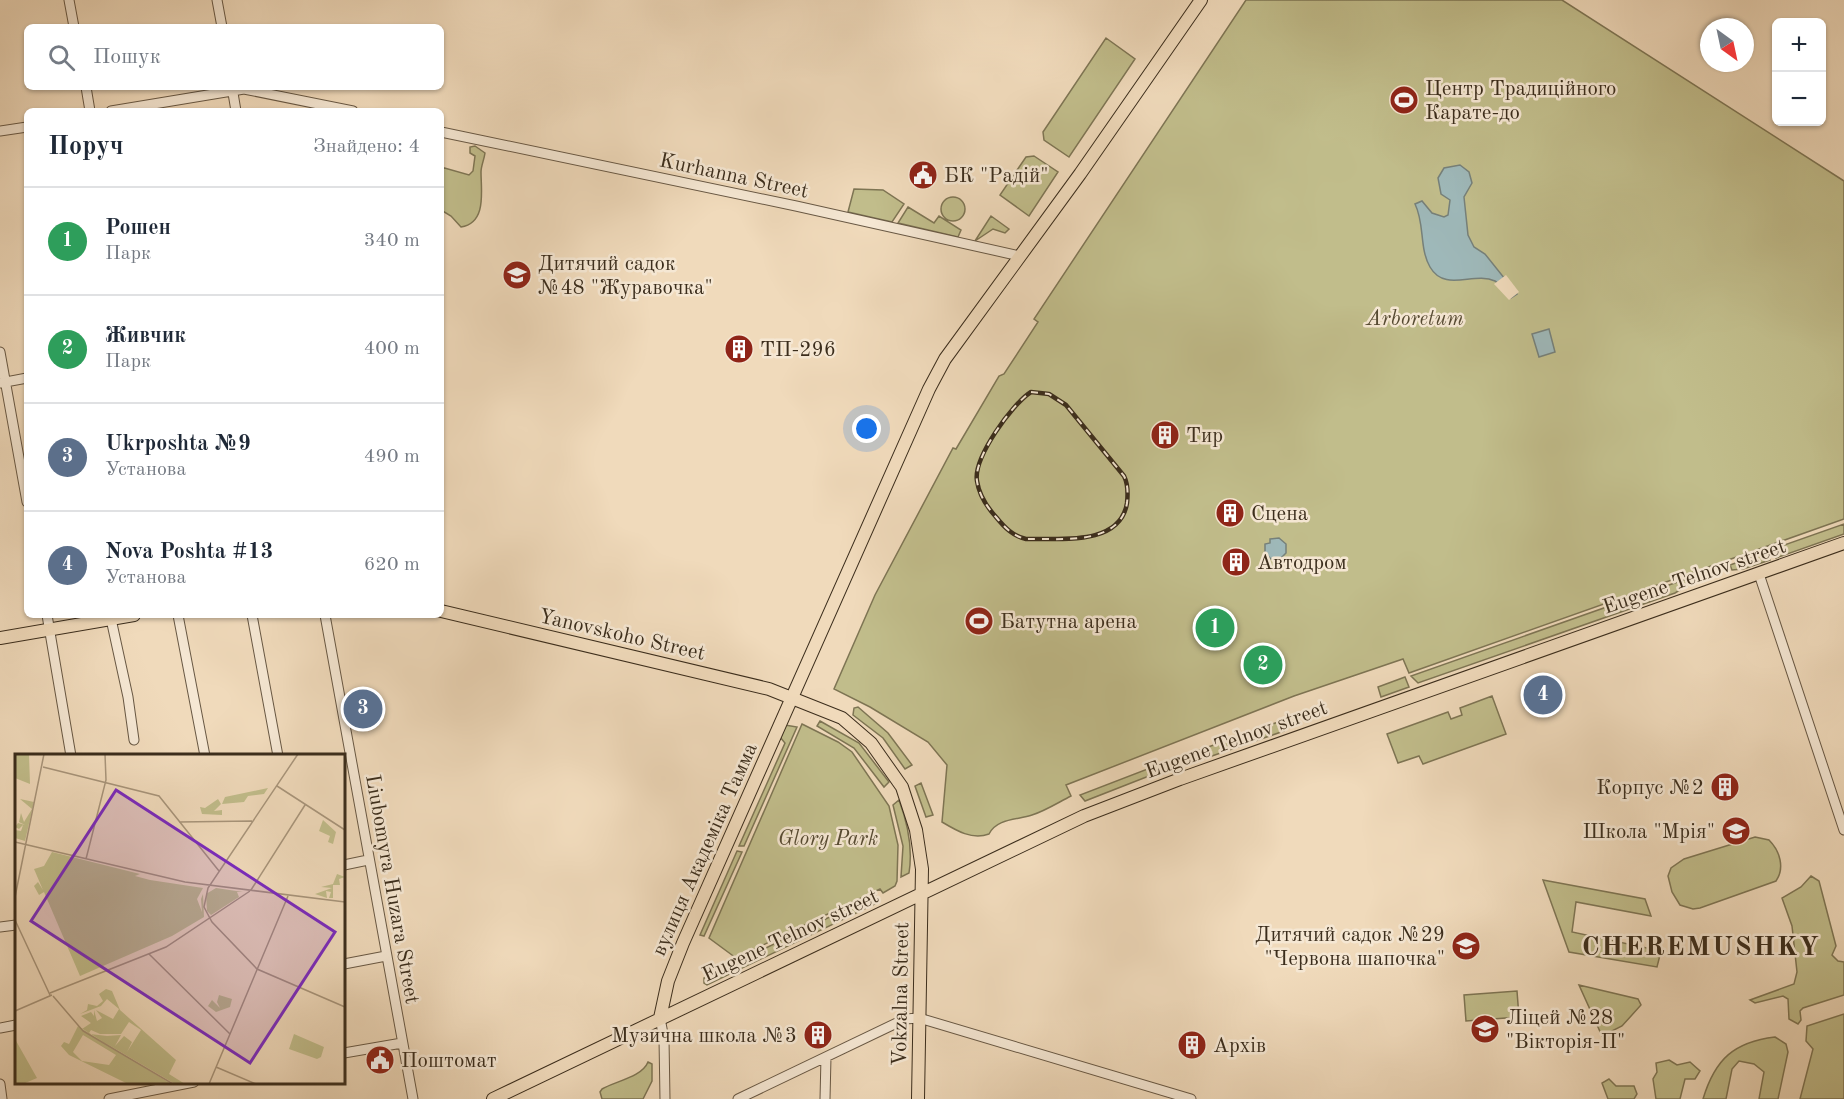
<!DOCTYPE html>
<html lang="uk">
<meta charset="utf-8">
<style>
body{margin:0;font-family:"Old Standard TT",serif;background:#f6f6f7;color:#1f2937}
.controls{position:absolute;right:18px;top:18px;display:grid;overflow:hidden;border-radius:9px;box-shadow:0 2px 4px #0004}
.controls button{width:54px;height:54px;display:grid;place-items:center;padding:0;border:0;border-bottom:2px solid #e0e1e3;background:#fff;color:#1f2937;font:30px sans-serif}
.compass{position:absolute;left:1700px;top:18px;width:54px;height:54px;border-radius:50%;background:#fff;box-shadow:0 2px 4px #0004;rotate:147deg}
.you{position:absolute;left:867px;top:429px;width:21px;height:21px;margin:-15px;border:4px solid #fff;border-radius:50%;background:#1a73e8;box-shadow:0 0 0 9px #1a73e833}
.badge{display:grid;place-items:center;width:39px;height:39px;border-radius:50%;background:#111827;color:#fff;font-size:20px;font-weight:700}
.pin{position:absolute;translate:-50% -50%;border:3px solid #fff;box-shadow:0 2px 6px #0006}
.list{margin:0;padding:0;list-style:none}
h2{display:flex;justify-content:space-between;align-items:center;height:78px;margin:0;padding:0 24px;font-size:26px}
h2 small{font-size:20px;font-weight:400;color:#747a83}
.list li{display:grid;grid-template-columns:39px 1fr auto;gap:18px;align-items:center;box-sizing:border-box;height:108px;padding:0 24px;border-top:2px solid #e0e1e3}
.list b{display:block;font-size:22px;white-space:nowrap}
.list p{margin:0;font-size:20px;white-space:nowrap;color:#747a83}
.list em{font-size:20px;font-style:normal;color:#747a83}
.icon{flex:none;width:33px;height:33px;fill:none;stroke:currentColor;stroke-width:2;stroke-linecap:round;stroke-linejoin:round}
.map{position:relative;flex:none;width:1844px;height:1099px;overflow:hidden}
.search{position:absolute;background:#fff;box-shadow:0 2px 4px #0004;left:24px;top:24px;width:420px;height:66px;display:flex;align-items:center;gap:15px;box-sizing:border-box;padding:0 21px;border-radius:9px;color:#747a83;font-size:22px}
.panel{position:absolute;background:#fff;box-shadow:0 2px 4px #0004;left:24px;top:108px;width:420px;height:510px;border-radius:9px}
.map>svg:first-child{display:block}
</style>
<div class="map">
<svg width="1844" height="1099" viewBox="0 0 1844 1099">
<rect width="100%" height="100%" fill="#f0dabb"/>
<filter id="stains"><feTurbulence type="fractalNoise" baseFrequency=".00333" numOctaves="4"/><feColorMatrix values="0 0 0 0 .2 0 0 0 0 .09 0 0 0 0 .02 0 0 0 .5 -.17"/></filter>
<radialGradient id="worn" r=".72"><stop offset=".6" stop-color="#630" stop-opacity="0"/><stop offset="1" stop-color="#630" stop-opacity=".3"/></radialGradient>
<!-- green -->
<path fill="#c1bd8b" stroke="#7e7554" stroke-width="1.5" d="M1246,0H1562L1844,181V519L1409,673L1403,659L1294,696L1066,785L1071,796C1059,802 1045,811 1032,815C1018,820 997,818 989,834C972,840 957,831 942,822L947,765L928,742L870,707L834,689L875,595L953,448L956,449L999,376L1004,374L1038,322L1034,319Z
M1106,38L1135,59L1069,157L1044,140L1043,132Z
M475,146L485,153C484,160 481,166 481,172C481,191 487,223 461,227L451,216L441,210V167L469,175L473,171L475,156L470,153V147Z
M1034,156L1058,172L1029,216L1000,195L1026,157Z
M854,189L883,190L904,204L892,222L848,212Z
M941 209a12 12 0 1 1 24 0a12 12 0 1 1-24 0Z
M908,207L934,223L939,216L961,230L958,237L898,223Z
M991,216L1009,229L1005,233L993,229L975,241Z
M1844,524V534L1776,558L1773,549Z
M1767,552L1770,560L1743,569L1732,570L1730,565Z
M1686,579L1688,585L1675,593L1418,683L1411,676Z
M1405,677L1409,687L1381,697L1378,687Z
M1492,696L1506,734L1423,764L1419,756L1398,763L1387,734L1448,712L1451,719L1462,715L1460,708Z
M858,707L888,733L912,765L905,769L883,738L853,715L854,708Z
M820,721L859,743L889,782L884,787L854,748L817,726Z
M1281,721L1284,731L1186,765L1182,763L1180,757Z
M802,724L838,742L852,752L889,806L898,845L897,881L895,886L883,893L880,889L736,958L709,938Z
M785,725L797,727L744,846H739L785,743L780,737Z
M1171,760L1172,769L1168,772L1154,774L1085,801L1080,795Z
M921,783L933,815L926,817L915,786Z
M899,800C908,824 913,848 909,873L901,877L903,846L893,805Z
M1755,837L1769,840C1780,851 1785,868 1776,881L1700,908L1693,909L1680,905L1672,892L1668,876L1671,868L1684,859Z
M737,851L742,852L704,936L700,935Z
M1811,876L1819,881L1836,946L1832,955L1838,961L1844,962V995L1803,1008L1800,1011L1801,1020L1798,1024L1789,1019L1788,999L1783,996L1755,1003L1750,1000L1794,984L1797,972L1792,926L1782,898L1801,887Z
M1543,880L1645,899L1651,916L1576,902L1572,932L1661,951L1657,967L1569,952Z
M875,895L879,902L707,985L704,983V978Z
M1579,985L1638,999L1641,1005L1622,1026L1602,1036Z
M1517,991L1519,1017L1466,1021L1464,995Z
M1844,1014V1099H1800L1813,1049L1806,1041L1807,1026Z
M1775,1037L1786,1044L1788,1052L1778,1099H1759L1764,1072L1754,1064L1739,1061L1732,1069L1726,1099H1703C1715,1059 1734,1042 1775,1037Z
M1669,1060L1677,1065L1690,1062L1700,1071L1695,1079H1685L1680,1099H1656L1653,1079L1657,1072L1656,1063Z
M648,1062L652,1064V1081L643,1099H602L600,1092L602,1089C616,1081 642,1077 648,1062Z
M1609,1079L1616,1086H1634L1637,1094L1634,1099H1608L1602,1083Z"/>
<!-- water -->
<path fill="#9eb8b9" stroke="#76807a" stroke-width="1.5" d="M1460,165L1469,172L1472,183L1464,197L1468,235L1474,247L1485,254L1517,294L1511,298C1507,292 1502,285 1495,281C1474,271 1445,293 1430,267C1419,248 1425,224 1415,204L1422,201L1432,213L1444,217L1448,215L1450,200L1441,194L1438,178L1444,168Z
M1549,329L1555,352L1539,357L1532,334Z
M1270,539L1279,538L1286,544V553L1280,559H1271L1265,553V544L1270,543Z"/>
<!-- pier -->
<path fill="#f0dabb" d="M1506,275L1519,292L1509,300L1494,284Z"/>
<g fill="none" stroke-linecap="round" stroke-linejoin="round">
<!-- minor casing -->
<g stroke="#685844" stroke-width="11">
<path id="minor" d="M69,0L74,27
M217,0L222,27
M86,87L90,111
M232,87L236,111
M111,111L244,89L353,111
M0,131L27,127
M441,132L796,206L1020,256
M0,352L27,502
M0,383L27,378
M1759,574L1844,830
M47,615L71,756
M178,615L205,756
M252,615L278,756
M325,615L413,1099
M111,619L128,697L134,740
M344,865L368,860
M0,927L16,925
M344,964L386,956
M660,1018L664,1039L665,1099
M0,1028L16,1025
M344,1053L402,1043
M0,1084L2,1099
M109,1099L194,1082
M738,1099L905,1019L919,1018L1191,1099
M825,1099L826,1057"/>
</g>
<!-- major casing -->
<g stroke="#3b2d1c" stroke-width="14">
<path id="major" d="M441,611L769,689L842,718L871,743L902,787L916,830L922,869L918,1099
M0,638L134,615
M660,1018L668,981L683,943L929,389L945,359L1080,174L1201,0
M493,1099L1084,816L1180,779L1844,543"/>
</g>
<!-- minor -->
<use href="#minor" stroke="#f5e7d3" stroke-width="9"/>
<!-- major -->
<use href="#major" stroke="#f0dabb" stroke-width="12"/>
<!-- rail casing -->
<g stroke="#3b2d1c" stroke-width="4.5">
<path id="rail" d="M1031,392L1049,394L1066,405L1124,476C1128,484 1128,494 1127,503C1120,547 1058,538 1026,539C1013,536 1005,528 996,517C987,507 979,495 977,481C973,458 1012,404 1031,392Z"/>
</g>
<!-- rail -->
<use href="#rail" stroke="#f5e7d3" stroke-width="2" stroke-dasharray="7" stroke-linecap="butt"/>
</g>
<!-- icons -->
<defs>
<g id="stadium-disc" transform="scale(1.5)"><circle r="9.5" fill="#8f2418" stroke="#f5e7d3"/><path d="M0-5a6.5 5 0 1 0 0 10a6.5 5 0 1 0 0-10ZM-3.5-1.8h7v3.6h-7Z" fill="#fff"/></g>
<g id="civic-disc" transform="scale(1.5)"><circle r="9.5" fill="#8f2418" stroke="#f5e7d3"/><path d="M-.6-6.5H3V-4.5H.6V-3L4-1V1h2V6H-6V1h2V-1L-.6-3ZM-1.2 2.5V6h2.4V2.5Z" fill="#fff"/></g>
<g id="school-disc" transform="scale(1.5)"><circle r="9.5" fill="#8f2418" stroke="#f5e7d3"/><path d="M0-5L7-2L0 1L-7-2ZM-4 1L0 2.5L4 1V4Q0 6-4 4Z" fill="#fff"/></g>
<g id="building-disc" transform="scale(1.5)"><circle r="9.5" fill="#8f2418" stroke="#f5e7d3"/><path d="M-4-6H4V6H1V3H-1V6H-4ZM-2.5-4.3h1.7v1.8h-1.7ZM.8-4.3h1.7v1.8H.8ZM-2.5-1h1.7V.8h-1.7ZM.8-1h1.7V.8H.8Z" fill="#fff"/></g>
</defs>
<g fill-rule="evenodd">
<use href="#stadium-disc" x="1404" y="100"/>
<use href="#civic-disc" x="923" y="175"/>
<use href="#school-disc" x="517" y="275"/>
<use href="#building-disc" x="739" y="349"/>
<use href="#building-disc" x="1165" y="435"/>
<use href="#building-disc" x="1230" y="513"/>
<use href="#building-disc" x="1236" y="562"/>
<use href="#stadium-disc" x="979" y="621"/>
<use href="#building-disc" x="1725" y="787"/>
<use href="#school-disc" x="1736" y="831"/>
<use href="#school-disc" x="1466" y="946"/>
<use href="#school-disc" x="1485" y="1029"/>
<use href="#building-disc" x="818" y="1035"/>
<use href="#building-disc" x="1192" y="1045"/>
<use href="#civic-disc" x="380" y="1060"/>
</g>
<g text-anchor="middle" stroke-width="5" stroke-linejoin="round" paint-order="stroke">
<!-- poi labels -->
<g font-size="21" fill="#3b2d1c" stroke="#f5e7d3" text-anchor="start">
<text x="1425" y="95">Центр Традиційного<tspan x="1425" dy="24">Карате-до</tspan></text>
<text x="944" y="182">БК "Радій"</text>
<text x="538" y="270">Дитячий садок<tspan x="538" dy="24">№48 "Журавочка"</tspan></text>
<text x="760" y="356">ТП-296</text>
<text x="1186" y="442">Тир</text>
<text x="1251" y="520">Сцена</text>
<text x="1257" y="569">Автодром</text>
<text x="1000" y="628">Батутна арена</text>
<text x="1704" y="794" text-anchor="end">Корпус №2</text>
<text x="1715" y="838" text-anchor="end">Школа "Мрія"</text>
<text x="1445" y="941" text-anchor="end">Дитячий садок №29<tspan x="1445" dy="24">"Червона шапочка"</tspan></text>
<text x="1506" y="1024">Ліцей №28<tspan x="1506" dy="24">"Вікторія-П"</tspan></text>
<text x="797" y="1042" text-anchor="end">Музична школа №3</text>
<text x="1213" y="1052">Архів</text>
<text x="401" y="1067">Поштомат</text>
</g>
<!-- street labels -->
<g font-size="21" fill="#3b2d1c" stroke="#f5e7d3">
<text transform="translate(734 175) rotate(12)" y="7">Kurhanna Street</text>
<text transform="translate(1694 576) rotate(-19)" y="7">Eugene Telnov street</text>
<text transform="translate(622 634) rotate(13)" y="7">Yanovskoho Street</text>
<text transform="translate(1236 739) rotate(-20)" y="7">Eugene Telnov street</text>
<text transform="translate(704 849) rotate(-66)" y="7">вулиця Академіка Тамма</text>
<text transform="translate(393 889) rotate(80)" y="7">Liubomyra Huzara Street</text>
<text transform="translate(790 935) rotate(-25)" y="7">Eugene Telnov street</text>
<text transform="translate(900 994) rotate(-89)" y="7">Vokzalna Street</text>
</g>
<!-- park labels -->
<g font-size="21" font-style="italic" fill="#564a32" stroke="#f5e7d3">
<text x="1415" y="325">Arboretum</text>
<text x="828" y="845">Glory Park</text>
</g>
<!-- district labels -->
<g font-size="27" font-weight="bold" letter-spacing="1.5" fill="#3b2d1c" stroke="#f5e7d3">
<text x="1701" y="955">CHEREMUSHKY</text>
</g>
</g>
<!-- overview -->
<g transform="translate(15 754)">
<rect width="330" height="330" fill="#f0dabb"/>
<path d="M0,0H14L15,30L0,24ZM253,34L249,40L233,42L229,48L207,50L210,43ZM5,45L19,48L10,87L0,84V76L6,77L8,71L4,75L0,73L3,69L10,71L4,68L6,59L9,68L17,55ZM203,45L206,50L199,57L207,56V61L187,60L185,53L190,54ZM308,66L321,78L318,90L313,88L315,82L304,77ZM37,98L125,120L120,122L135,126L188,134L182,145L187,158L186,145L188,140L189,163L157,182L65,222L29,138L24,141L19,132L23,128L28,136L19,115L29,112ZM322,120L330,123L324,125L325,131H318V144H314L316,138L311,137L312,144L300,140L317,134L306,133L318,130ZM201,134L228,138H222L224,143L196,161L192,157L191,140ZM91,235L97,237L105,256L161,306L154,320L170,330H160L75,280L92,282L106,281L100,292L109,282L117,288L112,298L126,276L114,268L106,280H85L76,276L74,279L67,275L76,269L66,262L76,258L79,262V256L82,267L87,264L81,256L98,265L104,255L92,245L86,252L65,260L72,256L73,250L82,252L88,247L84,240ZM204,241L217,245L215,253L201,258L193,252L191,255L197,246L205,254L202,248ZM63,272L156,330H113L54,301L46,292L49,288L54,290ZM68,281L101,301L94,311L67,307L58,298ZM279,280L309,293L306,303L302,305L274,295ZM0,285L22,324L8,330H0Z" fill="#c1bd8b" fill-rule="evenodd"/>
<path fill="none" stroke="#a8957b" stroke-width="1.5" d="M283,0L193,134L189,153L197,168L242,215L330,253M28,13L144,42L204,117M262,32L330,76M164,68L237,67M0,88L170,128L330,148M71,105L91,26L90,0M236,136L290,51M0,143L29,0M0,166L35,241M134,200L215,280M35,239L151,193L235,137M38,242L68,277L158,330M0,257L37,241M201,313L241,330M194,330L273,142"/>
<path fill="#7b2cbf" fill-opacity="0.15" stroke="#7b2cbf" stroke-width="3" d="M101,36L320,178L235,309L16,167Z"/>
<rect width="330" height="330" fill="none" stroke="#3b2d1c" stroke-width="3"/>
</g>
<rect width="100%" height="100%" filter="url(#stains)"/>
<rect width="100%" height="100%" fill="url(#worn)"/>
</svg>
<div class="controls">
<button>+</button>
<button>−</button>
</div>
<svg class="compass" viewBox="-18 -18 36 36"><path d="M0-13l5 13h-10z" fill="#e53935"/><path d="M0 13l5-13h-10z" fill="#747a83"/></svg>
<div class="you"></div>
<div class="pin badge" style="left:1215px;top:628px;background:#2e9e5b">1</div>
<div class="pin badge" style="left:1263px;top:665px;background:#2e9e5b">2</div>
<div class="pin badge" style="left:363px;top:709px;background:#5c6f8a">3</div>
<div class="pin badge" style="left:1543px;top:695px;background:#5c6f8a">4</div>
<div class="search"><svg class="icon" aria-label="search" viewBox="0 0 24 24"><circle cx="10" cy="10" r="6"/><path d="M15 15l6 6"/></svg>Пошук</div>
<section class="panel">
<h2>Поруч<small>Знайдено: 4</small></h2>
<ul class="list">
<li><span class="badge" style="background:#2e9e5b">1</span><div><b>Рошен</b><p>Парк</p></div><em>340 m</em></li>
<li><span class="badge" style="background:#2e9e5b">2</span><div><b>Живчик</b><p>Парк</p></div><em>400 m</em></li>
<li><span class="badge" style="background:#5c6f8a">3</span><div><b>Ukrposhta №9</b><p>Установа</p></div><em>490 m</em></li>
<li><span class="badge" style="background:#5c6f8a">4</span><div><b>Nova Poshta #13</b><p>Установа</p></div><em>620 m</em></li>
</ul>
</section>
</div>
